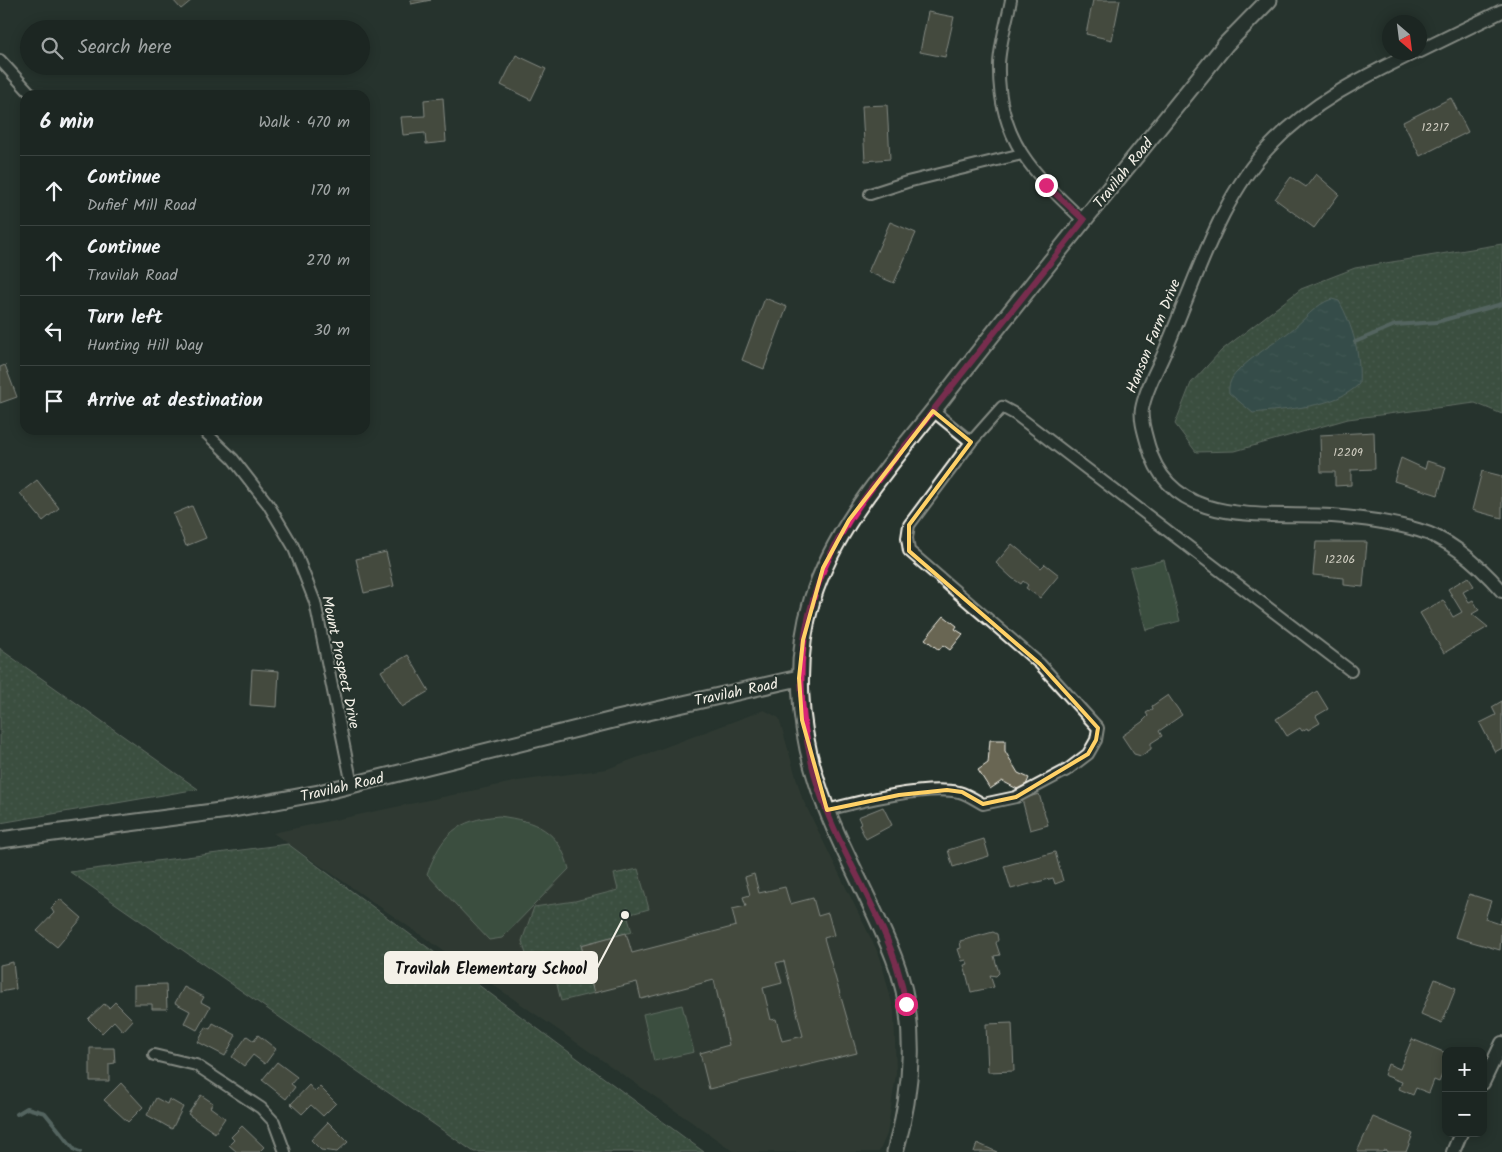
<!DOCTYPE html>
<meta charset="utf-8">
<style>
body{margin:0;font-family:Kalam,sans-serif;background:#252e2a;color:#f1f3f6}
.controls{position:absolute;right:15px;bottom:15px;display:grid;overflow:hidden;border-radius:10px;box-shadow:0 2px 12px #0003}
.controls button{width:45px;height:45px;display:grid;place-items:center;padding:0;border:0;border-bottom:1px solid #3a4340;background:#1c2622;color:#f1f3f6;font:25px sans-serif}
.compass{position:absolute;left:1382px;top:15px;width:45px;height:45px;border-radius:50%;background:#1c2622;box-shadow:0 2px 12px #0003;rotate:152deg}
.stop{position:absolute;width:15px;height:15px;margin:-11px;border:4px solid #db2777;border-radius:50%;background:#fff}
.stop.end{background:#db2777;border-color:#fff;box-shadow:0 1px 5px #0008}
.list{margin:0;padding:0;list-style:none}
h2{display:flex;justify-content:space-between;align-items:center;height:65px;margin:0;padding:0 20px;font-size:21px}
h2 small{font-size:16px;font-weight:400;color:#a0a5a5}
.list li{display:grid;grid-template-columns:32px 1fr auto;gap:15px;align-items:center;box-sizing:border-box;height:70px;padding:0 20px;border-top:1px solid #3a4340}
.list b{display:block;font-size:19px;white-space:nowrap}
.list p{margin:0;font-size:16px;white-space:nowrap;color:#a0a5a5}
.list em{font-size:16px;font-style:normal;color:#a0a5a5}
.icon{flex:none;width:28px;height:28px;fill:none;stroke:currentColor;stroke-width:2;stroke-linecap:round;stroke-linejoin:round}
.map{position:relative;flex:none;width:1502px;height:1152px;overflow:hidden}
.search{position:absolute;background:#1c2622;box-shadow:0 2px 12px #0003;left:20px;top:20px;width:350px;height:55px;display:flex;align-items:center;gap:12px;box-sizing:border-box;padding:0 18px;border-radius:28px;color:#a0a5a5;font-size:19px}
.panel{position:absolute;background:#1c2622;box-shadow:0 2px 12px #0003;left:20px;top:90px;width:350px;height:345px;border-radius:15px}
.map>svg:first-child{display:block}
</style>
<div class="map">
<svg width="1502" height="1152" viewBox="0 0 1502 1152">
<defs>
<pattern id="grass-dots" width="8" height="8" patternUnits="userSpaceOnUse" patternTransform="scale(1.25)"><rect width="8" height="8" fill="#557057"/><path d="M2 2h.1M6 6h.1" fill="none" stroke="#6e856f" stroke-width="1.8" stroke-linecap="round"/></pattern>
<pattern id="water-ripples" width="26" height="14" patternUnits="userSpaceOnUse" patternTransform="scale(1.25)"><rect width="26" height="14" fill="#476c6b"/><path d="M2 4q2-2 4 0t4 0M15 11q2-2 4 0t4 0" fill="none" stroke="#628180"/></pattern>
</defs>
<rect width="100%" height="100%" fill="#26332d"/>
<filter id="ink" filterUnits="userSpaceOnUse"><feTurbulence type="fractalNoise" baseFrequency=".02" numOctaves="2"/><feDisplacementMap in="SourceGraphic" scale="10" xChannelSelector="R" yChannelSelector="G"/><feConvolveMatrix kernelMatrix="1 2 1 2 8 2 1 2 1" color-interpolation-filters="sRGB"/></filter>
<g filter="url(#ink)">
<!-- built -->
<path fill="#3a4238" d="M764,710L779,718L802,798L880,957L894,1011L896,1074L887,1134L879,1152H735L273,833L518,781L607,769Z"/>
<!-- grass -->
<path fill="url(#grass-dots)" stroke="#a4b0a0" d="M1502,244V414L1475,403L1348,419L1235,451L1196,452L1175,424L1191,383L1222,350L1301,289L1355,268Z
M0,648V649L198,789L0,823Z
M288,844L704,1152H474L70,872Z
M638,869L649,909L627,915L632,932L581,945L594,993L561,1001L550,955L534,958L526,954L522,941L534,907L575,901L618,890L614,874Z"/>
<!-- pitch -->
<path fill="#557057" stroke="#a4b0a0" d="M1164,560L1180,621L1146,630L1130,568Z
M499,816C536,821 559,830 569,869L502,938L489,940L427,874C442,834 456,820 499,816Z
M682,1005L694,1052L654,1061L643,1014Z"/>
<!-- water -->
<path fill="url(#water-ripples)" stroke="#8ca19d" d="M1332,299L1339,301C1353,326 1361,356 1359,384C1336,408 1285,409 1253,413L1229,393C1228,385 1231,378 1237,372C1252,356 1272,345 1289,332C1304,321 1315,304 1332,299Z"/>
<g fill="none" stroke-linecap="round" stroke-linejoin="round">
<!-- stream -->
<path stroke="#8ca19d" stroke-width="4" d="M1355,342L1395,325L1436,322L1502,304
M17,1114L27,1108L45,1113L75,1150L80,1152"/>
</g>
<!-- building -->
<path fill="#696652" stroke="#f4f1e8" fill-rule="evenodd" d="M173,0H192L181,9Z
M411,0H431L411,4Z
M1093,0H1120L1112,40L1086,34Z
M928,12L954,17L945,57L920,52Z
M516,55L546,69L531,100L501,85Z
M443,98L446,142L426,144L425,133L403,135L401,117L425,116L424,100Z
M1451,98L1468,132L1420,156L1403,122Z
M887,105L890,159L865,161L862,106Z
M1316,174L1339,194L1314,228L1275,199L1291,177L1306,187Z
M890,222L916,233L894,283L868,272Z
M765,298L787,307L764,369L742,360Z
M5,365L17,397L0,403V367Z
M1374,432L1375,469L1351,470V485L1335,486V472H1321L1320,435Z
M1401,458L1425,469L1427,461L1446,467L1438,495L1394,481Z
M1482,471L1502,476V518L1472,510Z
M37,480L59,508L43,521L20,493Z
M192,506L206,538L186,546L173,514Z
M1316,542H1367L1363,587L1344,585V578L1313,575Z
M1012,544L1041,568L1045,564L1059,575L1040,598L1026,588L1028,585L1023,581L1021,584L1012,578L996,563Z
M386,552L394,586L364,593L356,559Z
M1468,577L1474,586L1463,592L1469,602L1473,600L1479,610L1472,614L1488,627L1444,653L1420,613L1443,600L1453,617L1462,612L1448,589Z
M944,616L957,626L955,629L963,634L950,650L943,645L939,650L925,639Z
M408,655L429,691L402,707L381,671Z
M252,669L279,671L277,707L250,705Z
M1317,691L1328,709L1316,716L1320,723L1308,730L1307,728L1302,731L1300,728L1287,736L1276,719Z
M1168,695L1182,715L1159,731L1162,736L1151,743V749L1141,756L1134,754L1122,736L1142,722L1148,716L1146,713L1153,709L1152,706Z
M1502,701V748L1495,752L1480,723L1496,715L1492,707Z
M990,740H1005V751L1018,773L1029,778L1023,792L1002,781L990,789L978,770L988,763Z
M1039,794L1048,825L1030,830L1022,799Z
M883,807L892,825L866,839L859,825L861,824L858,817Z
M984,839L989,856L953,867L948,850Z
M1055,852L1063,881L1055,884L1053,878L1011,889L1004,866Z
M754,874L759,893L785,887L790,904L813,898L818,916L828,913L834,935L824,938L857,1053L709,1089L700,1053L729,1045L714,980L641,999L637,982L594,993L581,945L626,933L632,953L736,926L732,909L746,906L743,897L750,895L745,877ZM784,961L803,1036L782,1041L776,1019L771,1020L763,988L782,983L776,963Z
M1469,894L1491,901L1485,919L1500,924L1502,917L1500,950L1455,937Z
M60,899L82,918L57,947L37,931L54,913L51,908Z
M993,932L997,934L998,940L996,943L1000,955L994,956L999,973L996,976L990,975L994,987L971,992L964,965L968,964L966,960L962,961L958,949L961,948L960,941Z
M13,962L16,989L0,992V965Z
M1435,979L1456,988L1442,1023L1421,1014Z
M166,984L167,1009H152V1004H134V985Z
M184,987L204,997L201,1002L210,1007L197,1030L184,1023L190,1011L175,1003Z
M115,1002L133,1020L123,1031L114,1021L102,1033L88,1019L104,1004L109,1008Z
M213,1023L236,1035L225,1056L198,1042L206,1027L210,1029Z
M1012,1023L1014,1071L988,1072L986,1024Z
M258,1035L276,1049L265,1064L253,1055L244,1066L232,1057L247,1036L254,1041Z
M1412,1039L1446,1053V1065L1439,1082L1434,1080L1429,1093L1416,1088L1413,1095L1399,1089L1402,1082L1384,1075L1388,1064L1400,1069Z
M90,1048H114L115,1063L109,1064V1081H90Z
M277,1062L297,1077L291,1084L295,1087L286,1099L262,1080Z
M121,1083L143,1107L128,1122L104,1100Z
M309,1085L315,1092L320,1087L336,1103L323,1116L311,1105L302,1114L291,1104Z
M201,1095L213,1103L210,1107L225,1118L215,1133L188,1114Z
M156,1098L167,1104L169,1099L183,1107L172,1129L147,1115Z
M1373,1117L1413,1134L1406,1152H1389L1384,1150L1382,1152H1357Z
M328,1122L348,1142L337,1152L321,1150L311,1140Z
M242,1126L264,1147L259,1152H237L229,1145L234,1140L231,1137Z
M977,1143L997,1152H974Z"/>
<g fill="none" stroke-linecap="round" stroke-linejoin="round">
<!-- minor casing -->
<g stroke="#f4f1e8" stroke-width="14">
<path id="minor" d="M1011,0C1007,21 1000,43 999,64C997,139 1033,173 1084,221
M0,60L32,95
M870,194L907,182L1022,154
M933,411L971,442L1002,407L1015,414L1351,671
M203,430L233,459L268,504L293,546L315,602L352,785
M827,810C860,801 926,785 959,792C967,794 976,800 983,804L1016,797L1067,770L1088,754L1096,740L1098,728L1040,664L909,551L907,538L909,525L971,442
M154,1055L196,1065L261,1108L274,1122L285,1152"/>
</g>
<!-- tertiary casing -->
<g stroke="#f4f1e8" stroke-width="16">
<path id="tertiary" d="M1420,51L1502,11
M1415,52C1363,77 1311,103 1270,146C1232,185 1210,240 1190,290C1182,309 1174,330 1166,349C1158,369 1146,387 1142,409C1140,419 1145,434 1148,445C1170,529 1265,512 1332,516C1360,518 1390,522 1418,530C1451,539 1480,566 1502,591
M1483,1083L1502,1043
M1453,1152L1461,1133"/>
</g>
<!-- secondary casing -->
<g stroke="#f4f1e8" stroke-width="19">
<path id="secondary" d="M0,840L228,810L319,793L617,719L799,678
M895,1152C913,1090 918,1019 894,958C871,898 836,843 817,782C798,724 794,660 812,600C836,523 894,461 943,398C1035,278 1132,162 1226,44L1269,0"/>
</g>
<!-- minor -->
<use href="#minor" stroke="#26332d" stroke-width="10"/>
<!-- tertiary -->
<use href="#tertiary" stroke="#26332d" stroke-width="12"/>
<!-- secondary -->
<use href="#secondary" stroke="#26332d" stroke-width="15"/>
</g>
</g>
<g fill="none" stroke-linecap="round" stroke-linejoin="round" filter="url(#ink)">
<!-- route -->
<path stroke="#db2777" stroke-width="6" d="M906,1004C903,990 900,975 895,961C874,898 834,843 816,780C790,686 797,605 849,521C871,485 902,451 928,417C979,351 1032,286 1084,220L1046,185"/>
</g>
<!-- marked area -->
<path d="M0 0H1502V1152H0ZM933,411L971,442L909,525V551L1040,664L1098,728L1096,740L1088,754L1016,797L983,804L962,792L947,790L899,795L827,810L802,720L799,678L803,640L823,568L849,520Z" fill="#26332d" fill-opacity=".55" fill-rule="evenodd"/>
<path fill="none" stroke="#ffd166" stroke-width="4" stroke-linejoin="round" d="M933,411L971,442L909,525V551L1040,664L1098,728L1096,740L1088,754L1016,797L983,804L962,792L947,790L899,795L827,810L802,720L799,678L803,640L823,568L849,520Z"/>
<g text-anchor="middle" stroke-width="4" stroke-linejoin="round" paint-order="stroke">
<!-- number labels -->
<g font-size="12" fill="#d1cec2">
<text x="1435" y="131">12217</text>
<text x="1348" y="456">12209</text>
<text x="1340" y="563">12206</text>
</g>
<!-- street labels -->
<g font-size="15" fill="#f4f1e8" stroke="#26332d">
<text transform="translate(1123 173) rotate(-51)" y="5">Travilah Road</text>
<text transform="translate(1153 336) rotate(-68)" y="5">Hanson Farm Drive</text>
<text transform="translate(341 662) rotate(78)" y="5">Mount Prospect Drive</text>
<text transform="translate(736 692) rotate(-12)" y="5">Travilah Road</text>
<text transform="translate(342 787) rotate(-13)" y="5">Travilah Road</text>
</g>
</g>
<!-- callouts -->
<path fill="none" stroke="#f4f1e8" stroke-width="2" d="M625 915L597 968"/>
<circle fill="#f4f1e8" stroke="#26332d" stroke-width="2" cx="625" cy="915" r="5"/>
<rect fill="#f4f1e8" stroke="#f4f1e8" stroke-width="2" x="385" y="952" width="212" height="31" rx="5"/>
<g font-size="16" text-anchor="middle" font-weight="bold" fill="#111">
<text x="491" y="974">Travilah Elementary School</text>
</g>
</svg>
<div class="controls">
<button>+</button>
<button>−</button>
</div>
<svg class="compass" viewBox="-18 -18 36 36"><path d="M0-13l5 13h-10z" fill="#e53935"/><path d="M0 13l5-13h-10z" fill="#a0a5a5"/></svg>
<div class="stop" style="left:906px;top:1004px"></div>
<div class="stop end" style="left:1046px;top:185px"></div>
<div class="search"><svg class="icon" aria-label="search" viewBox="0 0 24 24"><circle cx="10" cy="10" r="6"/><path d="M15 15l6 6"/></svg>Search here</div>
<section class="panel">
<h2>6 min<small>Walk · 470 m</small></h2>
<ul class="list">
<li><svg class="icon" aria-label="ahead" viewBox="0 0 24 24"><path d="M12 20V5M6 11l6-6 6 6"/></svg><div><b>Continue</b><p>Dufief Mill Road</p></div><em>170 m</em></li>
<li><svg class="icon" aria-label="ahead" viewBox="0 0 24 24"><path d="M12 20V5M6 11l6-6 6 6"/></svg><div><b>Continue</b><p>Travilah Road</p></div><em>270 m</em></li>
<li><svg class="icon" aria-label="left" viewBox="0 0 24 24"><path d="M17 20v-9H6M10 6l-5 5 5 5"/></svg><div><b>Turn left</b><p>Hunting Hill Way</p></div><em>30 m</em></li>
<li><svg class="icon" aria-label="arrive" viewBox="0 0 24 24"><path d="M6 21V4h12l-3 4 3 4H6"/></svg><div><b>Arrive at destination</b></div></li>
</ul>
</section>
</div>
